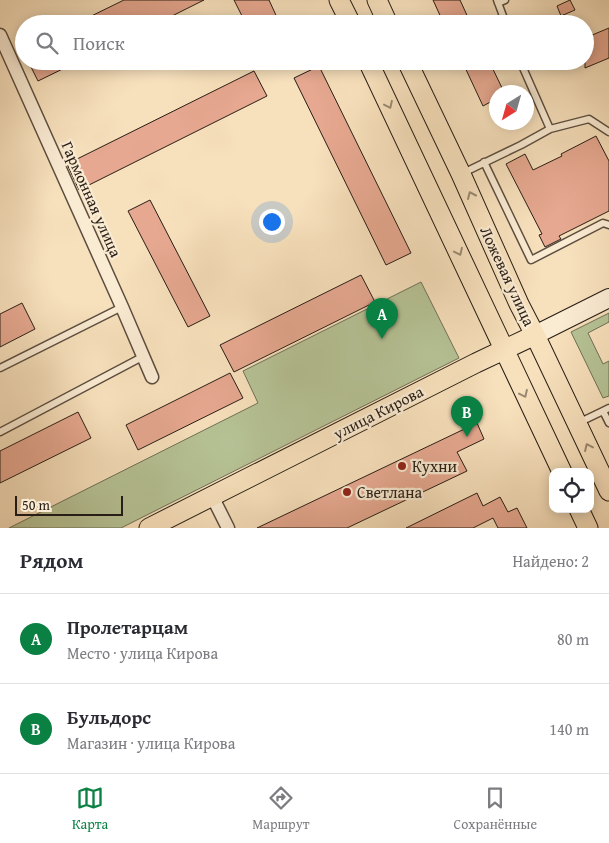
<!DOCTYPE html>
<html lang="ru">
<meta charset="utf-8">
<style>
body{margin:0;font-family:"Gentium Book Plus",serif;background:#f7f7f7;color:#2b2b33}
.controls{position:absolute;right:15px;bottom:15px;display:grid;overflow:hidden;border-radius:10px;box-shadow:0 2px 12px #0003}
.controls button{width:45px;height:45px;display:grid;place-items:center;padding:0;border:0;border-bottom:1px solid #e1e1e2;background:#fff;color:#2b2b33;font:25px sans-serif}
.compass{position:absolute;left:489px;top:85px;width:45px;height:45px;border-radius:50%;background:#fff;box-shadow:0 2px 12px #0003;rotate:217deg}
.scale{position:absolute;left:15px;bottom:12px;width:108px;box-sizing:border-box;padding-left:5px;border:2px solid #281e15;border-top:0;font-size:14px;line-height:18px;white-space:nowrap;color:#281e15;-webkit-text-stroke:4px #faebd3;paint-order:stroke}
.you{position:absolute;left:271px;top:221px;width:18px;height:18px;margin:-12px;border:4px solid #fff;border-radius:50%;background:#1a73e8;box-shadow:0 0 0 8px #1a73e833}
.badge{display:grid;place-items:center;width:32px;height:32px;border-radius:50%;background:#0b8043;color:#fff;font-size:16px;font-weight:700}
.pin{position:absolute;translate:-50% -41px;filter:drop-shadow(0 1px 2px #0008)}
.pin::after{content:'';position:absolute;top:26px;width:18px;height:15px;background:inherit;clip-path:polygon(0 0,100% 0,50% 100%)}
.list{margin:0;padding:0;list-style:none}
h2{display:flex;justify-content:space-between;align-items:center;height:65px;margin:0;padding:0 20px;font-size:21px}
h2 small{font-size:16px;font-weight:400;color:#7c7c81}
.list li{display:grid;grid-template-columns:32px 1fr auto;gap:15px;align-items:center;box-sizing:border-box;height:90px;padding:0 20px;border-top:1px solid #e1e1e2}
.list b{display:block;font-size:19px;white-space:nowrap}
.list p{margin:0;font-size:16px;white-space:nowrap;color:#7c7c81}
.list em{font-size:16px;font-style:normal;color:#7c7c81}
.icon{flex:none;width:28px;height:28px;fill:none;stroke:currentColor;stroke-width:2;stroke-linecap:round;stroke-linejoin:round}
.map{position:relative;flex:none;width:609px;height:528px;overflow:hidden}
.search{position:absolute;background:#fff;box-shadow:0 2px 12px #0003;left:15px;right:15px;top:15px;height:55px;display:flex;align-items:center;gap:12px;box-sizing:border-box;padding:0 18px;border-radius:28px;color:#7c7c81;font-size:19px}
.sheet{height:245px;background:#fff}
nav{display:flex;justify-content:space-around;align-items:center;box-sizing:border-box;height:70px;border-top:1px solid #e1e1e2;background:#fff;font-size:14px;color:#7c7c81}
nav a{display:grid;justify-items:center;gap:2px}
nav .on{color:#0b8043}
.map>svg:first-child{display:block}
</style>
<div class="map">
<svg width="609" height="528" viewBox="0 0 609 528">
<rect width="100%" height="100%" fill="#f7e0bc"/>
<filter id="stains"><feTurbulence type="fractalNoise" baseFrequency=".004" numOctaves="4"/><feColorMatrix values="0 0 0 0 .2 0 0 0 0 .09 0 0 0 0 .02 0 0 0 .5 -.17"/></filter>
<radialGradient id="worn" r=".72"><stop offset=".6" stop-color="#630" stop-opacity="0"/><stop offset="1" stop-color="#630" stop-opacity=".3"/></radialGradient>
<!-- green -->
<path fill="#b6c396" stroke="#6f7056" d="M421,282L459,358L121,528H9L258,403L243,371Z
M609,313V322L588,333L603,364L609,361V396L603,398L571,332Z"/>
<!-- building -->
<path fill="#e6a890" stroke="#281e15" d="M124,0H204L156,24H75Z
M234,0H269L280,24H246Z
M433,0H460L471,24H444Z
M570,0L575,10L561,16L557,6Z
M609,28V58L585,68V38Z
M28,61H79L38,81Z
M462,61H489L504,92H496V99L483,106Z
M319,66L411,253L386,265L294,78Z
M254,71L267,96L79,190L67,164Z
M596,136L609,161V211L559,236L561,239L545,247L539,235L542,234L506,164L525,154L533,170L562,156L561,154Z
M150,200L210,316L188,327L128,211Z
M361,275L375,302L234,372L220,345Z
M22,303L35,329L0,347V314Z
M230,373L243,398L138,450L126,425Z
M78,412L91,438L0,483V451Z
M477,423L484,439L457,452L467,471L347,528H257Z
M477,493L483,506L500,497L508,512L517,508L527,528H498L493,518L473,528H406Z"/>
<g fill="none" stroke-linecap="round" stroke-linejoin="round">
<!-- lane casing -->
<g stroke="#5c4e3f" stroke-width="9">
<path id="lane" d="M497,0L506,24
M498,3L505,0
M520,61L550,129
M484,162L531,260L603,223L609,225
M463,173L521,145L550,129L589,119L609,132
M0,368L122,307
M609,408L603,411L609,423
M578,423L603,411
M0,432L144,356"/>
</g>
<!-- street casing -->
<g stroke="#5c4e3f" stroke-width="15">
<path id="street" d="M0,35L122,307L152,377
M212,496L228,528"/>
</g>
<!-- secondary casing -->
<g stroke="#281e15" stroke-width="20">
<path id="secondary" d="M535,335L609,298"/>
</g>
<!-- primary casing -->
<g stroke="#281e15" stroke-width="21">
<path id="primary" d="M339,0L351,24
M377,0L388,24
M368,61L562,472
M407,61L461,174L519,304L535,335L609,491
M579,509L588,528
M149,528L476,363L535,335"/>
</g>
<!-- lane -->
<use href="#lane" stroke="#faebd3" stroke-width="6"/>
<!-- street -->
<use href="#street" stroke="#faebd3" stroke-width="12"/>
<!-- secondary -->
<use href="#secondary" stroke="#faebd3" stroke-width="18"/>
<!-- primary -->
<use href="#primary" stroke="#f7e0bc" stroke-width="19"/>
</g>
<!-- one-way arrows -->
<defs><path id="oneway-chevron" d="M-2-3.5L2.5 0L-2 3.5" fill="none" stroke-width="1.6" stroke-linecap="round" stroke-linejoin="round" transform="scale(1.25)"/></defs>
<g stroke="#9a8971">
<use href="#oneway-chevron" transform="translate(389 105) rotate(65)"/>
<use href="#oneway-chevron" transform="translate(471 195) rotate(-114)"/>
<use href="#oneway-chevron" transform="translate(459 252) rotate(65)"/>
<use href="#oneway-chevron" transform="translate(524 394) rotate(65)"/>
<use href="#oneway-chevron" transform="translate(588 447) rotate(-115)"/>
</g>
<!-- markers -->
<g fill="#8f2418" stroke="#faebd3" stroke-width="2">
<circle cx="402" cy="466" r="5"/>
<circle cx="347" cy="492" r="5"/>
</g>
<g text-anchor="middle" stroke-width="4.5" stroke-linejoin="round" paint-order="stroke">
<!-- street labels -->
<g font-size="16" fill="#281e15" stroke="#faebd3">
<text transform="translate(92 199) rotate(66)" y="6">Гармонная улица</text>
<text transform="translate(508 276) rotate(65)" y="6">Ложевая улица</text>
<text transform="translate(378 412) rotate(-27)" y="6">улица Кирова</text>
</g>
<!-- poi labels -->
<g font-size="16" fill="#281e15" stroke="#faebd3" text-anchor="start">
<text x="412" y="472">Кухни</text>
<text x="357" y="498">Светлана</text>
</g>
</g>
<rect width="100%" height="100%" filter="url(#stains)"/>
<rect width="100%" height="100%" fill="url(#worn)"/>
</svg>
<div class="controls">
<button><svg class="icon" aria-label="locate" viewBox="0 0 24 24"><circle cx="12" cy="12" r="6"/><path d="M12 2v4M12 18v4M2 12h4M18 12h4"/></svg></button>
</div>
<svg class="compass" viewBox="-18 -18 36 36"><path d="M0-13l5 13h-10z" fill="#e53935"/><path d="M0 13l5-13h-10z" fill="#7c7c81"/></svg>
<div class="scale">50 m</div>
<div class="you"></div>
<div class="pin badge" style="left:382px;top:339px">A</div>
<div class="pin badge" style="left:467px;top:437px">B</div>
<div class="search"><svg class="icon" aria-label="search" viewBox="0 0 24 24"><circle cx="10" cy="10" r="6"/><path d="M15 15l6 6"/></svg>Поиск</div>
</div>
<section class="sheet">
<h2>Рядом<small>Найдено: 2</small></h2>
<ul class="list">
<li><span class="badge">A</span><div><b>Пролетарцам</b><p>Место · улица Кирова</p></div><em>80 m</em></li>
<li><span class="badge">B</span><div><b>Бульдорс</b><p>Магазин · улица Кирова</p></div><em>140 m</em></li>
</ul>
</section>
<nav>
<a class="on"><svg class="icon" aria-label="map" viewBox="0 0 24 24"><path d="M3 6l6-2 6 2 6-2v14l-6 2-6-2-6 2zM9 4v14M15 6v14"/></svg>Карта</a>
<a><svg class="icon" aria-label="directions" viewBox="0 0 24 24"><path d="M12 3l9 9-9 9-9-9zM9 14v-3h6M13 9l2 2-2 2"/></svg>Маршрут</a>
<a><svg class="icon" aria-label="saved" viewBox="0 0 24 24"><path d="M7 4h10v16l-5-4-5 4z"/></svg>Сохранённые</a>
</nav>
